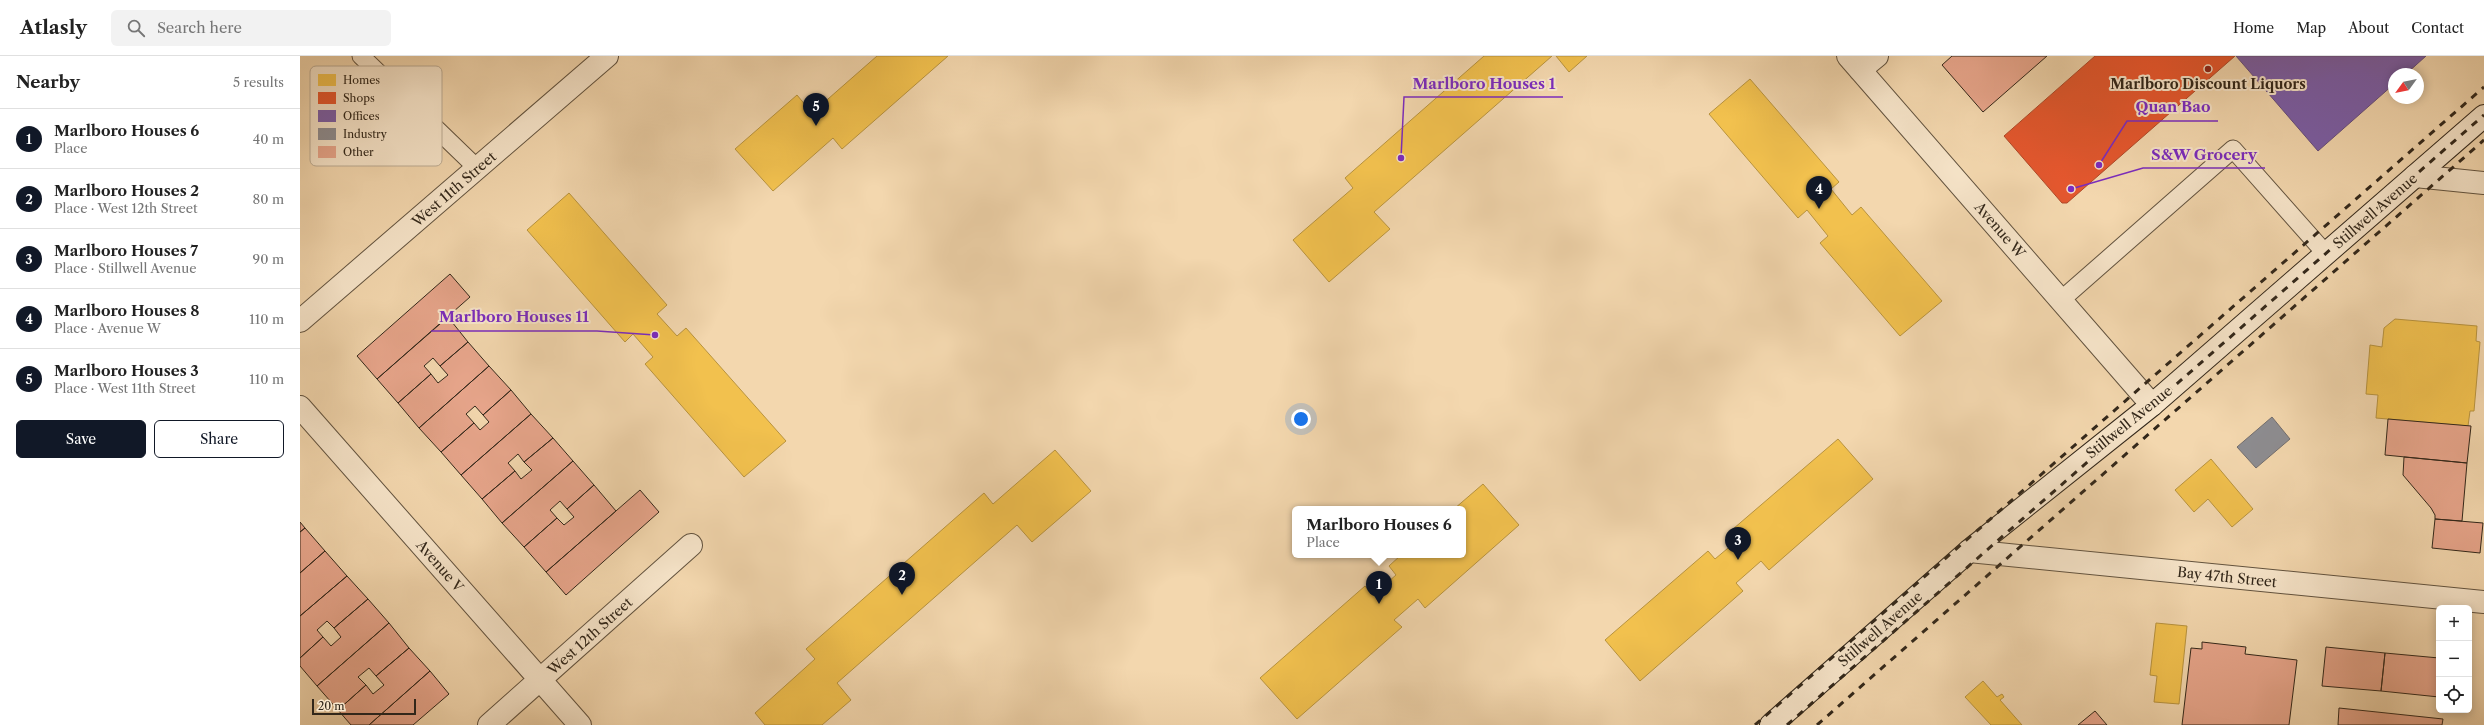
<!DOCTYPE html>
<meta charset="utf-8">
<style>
body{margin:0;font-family:"Libre Caslon Text",serif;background:#f2f2f2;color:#222}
.controls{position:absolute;right:12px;bottom:12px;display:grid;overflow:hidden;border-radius:6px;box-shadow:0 2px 10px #0003}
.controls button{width:36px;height:36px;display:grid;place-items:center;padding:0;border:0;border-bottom:1px solid #e0e0e0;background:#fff;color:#222;font:20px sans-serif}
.compass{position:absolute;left:2088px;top:12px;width:36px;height:36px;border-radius:50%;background:#fff;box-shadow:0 2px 10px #0003;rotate:237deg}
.scale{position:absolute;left:12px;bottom:10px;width:104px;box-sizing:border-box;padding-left:4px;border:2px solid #32271a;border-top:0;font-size:11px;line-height:14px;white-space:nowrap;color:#32271a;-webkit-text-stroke:3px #f7e5ca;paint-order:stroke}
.you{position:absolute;left:1001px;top:363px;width:14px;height:14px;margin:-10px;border:3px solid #fff;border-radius:50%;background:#1a73e8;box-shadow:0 0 0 6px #1a73e833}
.badge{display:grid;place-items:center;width:26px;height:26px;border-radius:50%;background:#111827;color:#fff;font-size:13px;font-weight:700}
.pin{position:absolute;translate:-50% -33px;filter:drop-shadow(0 1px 2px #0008)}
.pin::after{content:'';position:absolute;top:21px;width:14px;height:12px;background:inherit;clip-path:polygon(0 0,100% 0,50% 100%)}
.popup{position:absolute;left:992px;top:450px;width:174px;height:52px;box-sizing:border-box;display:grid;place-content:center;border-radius:6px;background:#fff;filter:drop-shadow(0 1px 3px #0005);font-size:13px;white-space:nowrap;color:#767676}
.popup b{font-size:15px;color:#222}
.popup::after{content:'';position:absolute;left:50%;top:100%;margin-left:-8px;border:8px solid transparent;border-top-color:#fff}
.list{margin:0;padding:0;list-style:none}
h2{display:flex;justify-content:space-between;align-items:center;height:52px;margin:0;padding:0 16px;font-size:17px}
h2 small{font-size:13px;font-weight:400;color:#767676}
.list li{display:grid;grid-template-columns:26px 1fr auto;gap:12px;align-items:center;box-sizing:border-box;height:60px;padding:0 16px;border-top:1px solid #e0e0e0}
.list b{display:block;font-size:15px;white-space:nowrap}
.list p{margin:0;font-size:13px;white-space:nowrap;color:#767676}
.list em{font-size:13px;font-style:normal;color:#767676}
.actions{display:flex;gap:8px;padding:12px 16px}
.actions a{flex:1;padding:9px 0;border:1px solid #111827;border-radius:6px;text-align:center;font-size:14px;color:#111827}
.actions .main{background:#111827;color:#fff}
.icon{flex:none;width:22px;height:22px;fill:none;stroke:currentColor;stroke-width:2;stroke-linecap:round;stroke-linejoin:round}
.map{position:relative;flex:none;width:2184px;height:669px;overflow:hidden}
header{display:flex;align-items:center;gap:24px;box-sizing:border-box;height:56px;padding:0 20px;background:#fff;border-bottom:1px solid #e0e0e0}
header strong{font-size:19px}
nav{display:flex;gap:22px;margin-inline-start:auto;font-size:14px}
.search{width:280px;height:36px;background:#f2f2f2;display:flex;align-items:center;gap:10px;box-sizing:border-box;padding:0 14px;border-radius:6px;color:#767676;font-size:15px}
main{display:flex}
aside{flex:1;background:#fff}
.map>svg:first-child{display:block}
</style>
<header>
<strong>Atlasly</strong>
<div class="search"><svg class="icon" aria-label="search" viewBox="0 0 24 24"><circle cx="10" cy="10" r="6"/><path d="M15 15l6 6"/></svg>Search here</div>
<nav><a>Home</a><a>Map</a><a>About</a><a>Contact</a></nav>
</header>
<main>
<aside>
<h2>Nearby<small>5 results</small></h2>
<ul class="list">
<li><span class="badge">1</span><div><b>Marlboro Houses 6</b><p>Place</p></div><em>40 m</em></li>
<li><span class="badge">2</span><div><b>Marlboro Houses 2</b><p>Place · West 12th Street</p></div><em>80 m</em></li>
<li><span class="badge">3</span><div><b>Marlboro Houses 7</b><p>Place · Stillwell Avenue</p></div><em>90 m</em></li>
<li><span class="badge">4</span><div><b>Marlboro Houses 8</b><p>Place · Avenue W</p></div><em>110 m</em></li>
<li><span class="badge">5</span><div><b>Marlboro Houses 3</b><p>Place · West 11th Street</p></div><em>110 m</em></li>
</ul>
<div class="actions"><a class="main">Save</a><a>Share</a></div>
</aside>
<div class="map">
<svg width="2184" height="669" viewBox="0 0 2184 669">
<rect width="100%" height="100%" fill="#f3d7ae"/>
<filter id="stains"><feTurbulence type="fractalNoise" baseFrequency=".005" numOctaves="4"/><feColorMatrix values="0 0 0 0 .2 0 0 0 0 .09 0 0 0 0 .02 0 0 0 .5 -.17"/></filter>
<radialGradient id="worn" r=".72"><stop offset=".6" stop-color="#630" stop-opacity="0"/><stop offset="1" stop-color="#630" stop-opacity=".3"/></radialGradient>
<!-- homes -->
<path fill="#f2c14e" stroke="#b8933e" d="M577,0H648L542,93L533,82L473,135L435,93L497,39L512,57Z
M1184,0H1252L1074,156L1090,173L1029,226L993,184L1053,132L1045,122Z
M1256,0H1287L1269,16Z
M1450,23L1539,126L1531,133L1552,159L1561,151L1642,245L1600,280L1520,187L1528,180L1507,154L1498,162L1409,58Z
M269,137L367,249L357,258L377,280L386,272L486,385L444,421L345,308L353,301L333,278L325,286L227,174Z
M2095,263L2177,270L2176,285L2180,286L2174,355H2170L2168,370L2076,362L2078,339L2066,338L2070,289L2082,291L2084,272Z
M1538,383L1573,423L1469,514L1461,505L1436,527L1443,535L1340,625L1305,584L1408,495L1415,503L1440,482L1433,473Z
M755,394L791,435L732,486L717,469L537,627L551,644L522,669H465L455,657L515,603L506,593L684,437L693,448Z
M1911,403L1953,453L1932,471L1908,443L1894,456L1875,434Z
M1183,428L1219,469L1125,552L1118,543L1094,564L1102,571L997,663L960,622L1065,530L1073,539L1096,519L1089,510L1101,499H1163V453H1154Z
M1856,567L1887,570L1879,648L1854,646L1857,620L1850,619Z
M1683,625L1697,641L1702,638L1704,641L1700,644L1722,669H1691L1665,641Z"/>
<!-- shops -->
<path fill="#e4572e" stroke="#af4928" d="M1795,0H1935L1767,147H1762L1704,80Z"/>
<!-- offices -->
<path fill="#7b5ea7" stroke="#654e7d" d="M1936,0H2126L2106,18H2094V28L2018,95Z"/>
<!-- industry -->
<path fill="#8d8d92" stroke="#726e6e" d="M1972,361L1990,383L1956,412L1937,391Z"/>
<!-- building -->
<path fill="#e8a68c" stroke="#32271a" d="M1652,0H1747L1683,56L1642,9Z
M150,218L170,241L77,323L57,300Z
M148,261L168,286L140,310L133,302L124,310L131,318L98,347L77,323Z
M168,286L189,310L119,372L98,347L131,318L138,327L148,319L140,310Z
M189,310L211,334L183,359L175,350L166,358L174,367L141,396L119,372Z
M211,334L231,358L161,419L141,396L174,367L180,374L189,366L183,359Z
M231,358L253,382L224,406L218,398L208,407L215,415L182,443L161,419Z
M2088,363L2171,370L2167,407L2085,399Z
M253,382L273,405L202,467L182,443L215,415L221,423L232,414L224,406Z
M2104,401L2167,407L2162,465L2135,463V459L2131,452L2103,419Z
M273,405L294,429L267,453L260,445L250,454L257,462L224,491L202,467Z
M294,429L316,455L246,516L224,491L257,462L264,469L274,461L267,453Z
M340,434L359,456L266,539L246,516Z
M2135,463L2183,467L2180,497L2132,492Z
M0,466L5,472L0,476Z
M5,472L25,495L0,517V476Z
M25,495L47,520L0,560V517Z
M47,520L68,543L34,572L27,565L17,574L23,581L0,602V560Z
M68,543L89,567L17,630L0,610V602L23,581L31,590L41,581L34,572Z
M89,567L109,592L76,620L69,612L58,621L66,629L38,654L17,630Z
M1902,586L1946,591L1945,598L1997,604L1989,669H1882L1891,592L1902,593Z
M2026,591L2085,597L2081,635L2022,630Z
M109,592L130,615L69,669H51L38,654L66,629L73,638L84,629L76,620Z
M2085,597L2139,602V641L2081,635Z
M130,615L149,638L113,669H69Z
M2039,652L2143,663L2142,669H2038Z
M1795,655L1807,669H1778Z"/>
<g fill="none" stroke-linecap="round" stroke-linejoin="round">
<!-- lane casing -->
<g stroke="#62533f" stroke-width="19">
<path id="lane" d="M61,0L178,113
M1761,244L1933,93L2026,198"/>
</g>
<!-- street casing -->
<g stroke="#62533f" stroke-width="24">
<path id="street" d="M1548,0L1852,349
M1560,14L1577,0
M2115,120L2184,127
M0,265L307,0
M0,351L280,669
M1669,495L2184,546
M189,669L391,489"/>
</g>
<!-- secondary casing -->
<g stroke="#32271a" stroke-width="24">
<path id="secondary" d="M1471,669L1669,495L1852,349L2184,60"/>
</g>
<!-- lane -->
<use href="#lane" stroke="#f7e5ca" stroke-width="17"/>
<!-- street -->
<use href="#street" stroke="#f7e5ca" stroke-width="22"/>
<!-- secondary -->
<use href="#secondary" stroke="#f7e5ca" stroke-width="22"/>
<!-- rail -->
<path stroke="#32271a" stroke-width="3" stroke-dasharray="7 7" stroke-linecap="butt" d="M1455,669L2184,31
M1487,669L2184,59
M1517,669L2184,84"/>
</g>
<!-- markers -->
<circle fill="#8f2418" stroke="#f7e5ca" stroke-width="1.5" cx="1908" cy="13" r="4"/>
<g text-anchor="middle" stroke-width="4" stroke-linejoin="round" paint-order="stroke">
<!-- poi labels -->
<g font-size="14" font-weight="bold" fill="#32271a" stroke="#f7e5ca">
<text x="1908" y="33">Marlboro Discount Liquors</text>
</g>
<!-- street labels -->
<g font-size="14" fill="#32271a" stroke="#f7e5ca">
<text transform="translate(154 133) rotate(-41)" y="5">West 11th Street</text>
<text transform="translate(2075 155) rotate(-41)" y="5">Stillwell Avenue</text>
<text transform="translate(1700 174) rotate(49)" y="5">Avenue W</text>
<text transform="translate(1829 366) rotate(-39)" y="5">Stillwell Avenue</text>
<text transform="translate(140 510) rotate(49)" y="5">Avenue V</text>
<text transform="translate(1927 521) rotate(6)" y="5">Bay 47th Street</text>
<text transform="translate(1580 573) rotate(-41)" y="5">Stillwell Avenue</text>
<text transform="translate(290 580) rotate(-42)" y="5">West 12th Street</text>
</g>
</g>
<!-- legend -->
<rect x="10" y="10" width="132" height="100" rx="6" fill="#f7e5ca" stroke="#bcac95" stroke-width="1"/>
<rect x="18" y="18" width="18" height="12" fill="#f2c14e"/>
<rect x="18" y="36" width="18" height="12" fill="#e4572e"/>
<rect x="18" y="54" width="18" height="12" fill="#7b5ea7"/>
<rect x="18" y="72" width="18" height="12" fill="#8d8d92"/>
<rect x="18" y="90" width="18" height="12" fill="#e8a68c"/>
<g font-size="11" fill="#32271a">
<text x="43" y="28">Homes</text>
<text x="43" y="46">Shops</text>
<text x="43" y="64">Offices</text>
<text x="43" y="82">Industry</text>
<text x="43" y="100">Other</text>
</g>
<!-- callouts -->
<path fill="none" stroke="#7b2cbf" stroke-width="1.5" d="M1101 102L1104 41H1263M1799 109L1827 65H1918M1771 133L1843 112H1965M355 279L297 275H131"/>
<g fill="#7b2cbf" stroke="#f7e5ca" stroke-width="1.5">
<circle cx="1101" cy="102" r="4"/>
<circle cx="1799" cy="109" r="4"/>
<circle cx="1771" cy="133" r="4"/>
<circle cx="355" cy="279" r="4"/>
</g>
<g font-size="15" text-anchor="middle" font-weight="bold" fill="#7b2cbf" stroke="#f7e5ca" stroke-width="4" stroke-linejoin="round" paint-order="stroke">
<text x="1184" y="33">Marlboro Houses 1</text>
<text x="1873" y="56">Quan Bao</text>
<text x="1904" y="104">S&amp;W Grocery</text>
<text x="214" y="266">Marlboro Houses 11</text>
</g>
<rect width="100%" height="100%" filter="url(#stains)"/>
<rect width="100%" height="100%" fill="url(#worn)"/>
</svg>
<div class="controls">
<button>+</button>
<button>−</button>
<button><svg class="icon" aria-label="locate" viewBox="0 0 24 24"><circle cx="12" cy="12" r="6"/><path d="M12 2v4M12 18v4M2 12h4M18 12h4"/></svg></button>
</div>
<svg class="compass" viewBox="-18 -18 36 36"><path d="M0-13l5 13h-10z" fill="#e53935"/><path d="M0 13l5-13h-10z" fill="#767676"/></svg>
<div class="scale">20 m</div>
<div class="you"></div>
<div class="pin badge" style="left:1079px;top:548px">1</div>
<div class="popup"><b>Marlboro Houses 6</b>Place</div>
<div class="pin badge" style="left:602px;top:539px">2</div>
<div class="pin badge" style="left:1438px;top:504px">3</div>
<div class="pin badge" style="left:1519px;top:153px">4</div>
<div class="pin badge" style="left:516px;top:70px">5</div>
</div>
</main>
